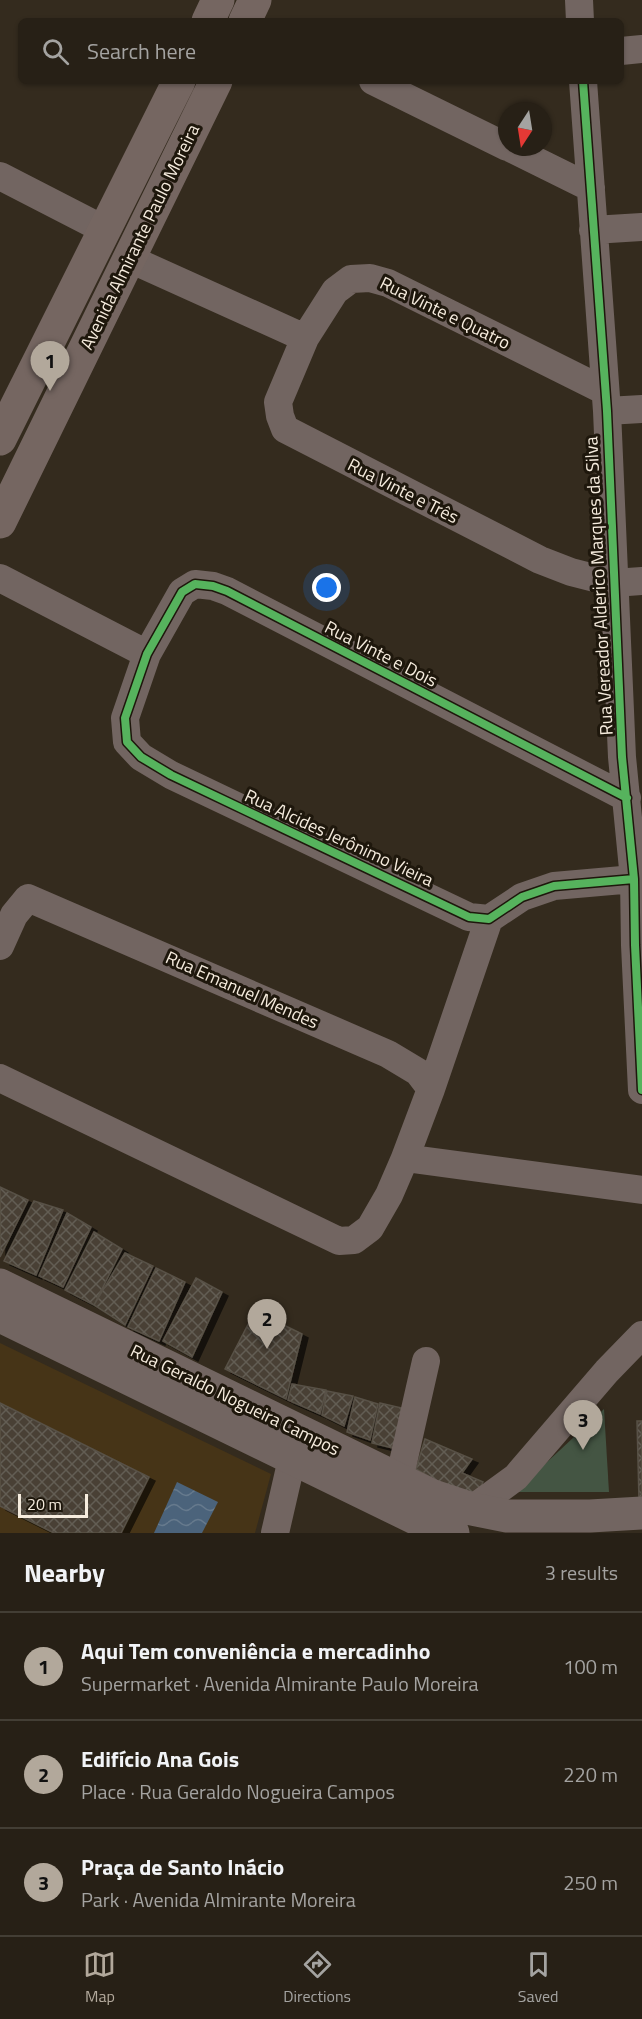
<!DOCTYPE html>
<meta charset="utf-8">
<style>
body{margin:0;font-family:"Titillium Web",sans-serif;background:#332d23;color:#f1f3f6}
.compass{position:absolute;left:498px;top:102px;width:54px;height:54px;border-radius:50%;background:#272016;box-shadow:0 2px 4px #0004;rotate:192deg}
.scale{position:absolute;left:18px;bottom:15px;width:70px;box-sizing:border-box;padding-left:6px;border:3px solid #f6ecde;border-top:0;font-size:16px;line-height:21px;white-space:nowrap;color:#f6ecde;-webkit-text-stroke:4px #1e170c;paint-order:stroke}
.you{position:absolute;left:327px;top:588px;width:21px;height:21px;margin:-15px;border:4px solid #fff;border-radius:50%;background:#1a73e8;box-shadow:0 0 0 9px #1a73e833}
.badge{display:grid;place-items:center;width:39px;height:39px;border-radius:50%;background:#b2a89b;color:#111;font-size:20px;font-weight:700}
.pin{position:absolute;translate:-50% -50px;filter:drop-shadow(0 2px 3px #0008)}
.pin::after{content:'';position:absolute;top:32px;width:21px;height:18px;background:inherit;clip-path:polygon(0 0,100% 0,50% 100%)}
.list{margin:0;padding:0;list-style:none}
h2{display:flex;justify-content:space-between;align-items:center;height:78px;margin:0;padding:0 24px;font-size:26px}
h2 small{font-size:20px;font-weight:400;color:#a4a3a1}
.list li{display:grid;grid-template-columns:39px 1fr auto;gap:18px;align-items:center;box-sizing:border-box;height:108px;padding:0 24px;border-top:2px solid #433e35}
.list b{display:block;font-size:22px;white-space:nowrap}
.list p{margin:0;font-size:20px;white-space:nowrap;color:#a4a3a1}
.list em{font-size:20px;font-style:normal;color:#a4a3a1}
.icon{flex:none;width:33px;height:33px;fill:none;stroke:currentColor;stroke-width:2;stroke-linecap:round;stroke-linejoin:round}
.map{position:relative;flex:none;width:642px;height:1533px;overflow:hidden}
.search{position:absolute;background:#272016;box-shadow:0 2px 4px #0004;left:18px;right:18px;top:18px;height:66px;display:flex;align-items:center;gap:15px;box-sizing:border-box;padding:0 21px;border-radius:9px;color:#a4a3a1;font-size:22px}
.sheet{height:402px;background:#272016}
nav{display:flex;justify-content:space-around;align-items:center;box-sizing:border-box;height:84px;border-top:2px solid #433e35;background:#272016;font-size:16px;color:#a4a3a1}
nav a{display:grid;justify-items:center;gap:3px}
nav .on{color:#b2a89b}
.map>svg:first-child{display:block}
</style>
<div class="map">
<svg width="642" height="1533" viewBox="0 0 642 1533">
<defs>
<pattern id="water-waves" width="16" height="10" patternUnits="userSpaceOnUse" patternTransform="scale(1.5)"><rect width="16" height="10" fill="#4b637b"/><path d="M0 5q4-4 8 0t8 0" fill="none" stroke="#667a8d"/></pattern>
<pattern id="building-cross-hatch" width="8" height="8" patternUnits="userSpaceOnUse" patternTransform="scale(1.5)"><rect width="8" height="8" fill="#484136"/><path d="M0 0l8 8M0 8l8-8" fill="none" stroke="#635d53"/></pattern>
<filter id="shadow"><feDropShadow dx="6" dy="4" stdDeviation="0" flood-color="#0009"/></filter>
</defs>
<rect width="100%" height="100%" fill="#342b1e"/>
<!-- built -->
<path fill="#463417" d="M0,1343L271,1474L255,1533H0Z"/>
<!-- green -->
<path fill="#445543" d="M604,1409L609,1492H515Z"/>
<!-- water -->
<path fill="url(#water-waves)" d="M177,1482L218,1502L202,1533H154Z"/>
<!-- building -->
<path fill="url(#building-cross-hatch)" stroke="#585146" stroke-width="1.5" filter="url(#shadow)" d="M0,1187L28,1200L0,1257Z
M34,1201L63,1210L36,1275L4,1261Z
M67,1213L91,1227L63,1287L39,1276Z
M94,1232L122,1249L94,1305L65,1290Z
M125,1253L153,1266L125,1325L94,1305Z
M156,1268L185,1282L159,1341L128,1327Z
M196,1278L222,1292L192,1357L163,1341Z
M255,1311L302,1334L286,1399L225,1369Z
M292,1384L326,1390L320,1414L288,1400Z
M327,1391L353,1396L344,1426L322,1415Z
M355,1397L378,1404L370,1440L347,1432Z
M0,1403L149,1477L121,1533H54L0,1506Z
M380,1403L406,1409L397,1449L372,1443Z
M637,1421H642V1500H639Z
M425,1439L472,1459L462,1473L483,1482L478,1493L454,1491L416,1469Z"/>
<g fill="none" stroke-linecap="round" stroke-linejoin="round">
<!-- minor -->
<path stroke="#726561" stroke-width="28" d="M579,0L580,21
M621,51L642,49
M373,81L507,147
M583,81L607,411L622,757L634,879L635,945L642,1090
M508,147L591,188
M0,176L105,230
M593,230L642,227
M130,259L305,338
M605,391L388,283L370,278L351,279L335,291L305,338L278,402L280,416L285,429L540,560L571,572L614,583L642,581
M607,411L642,409
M0,578L147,654
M627,798L227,591L213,586L195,584L182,592L147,654L125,718L127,742L141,757L171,775L469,917L489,919L522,897L554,886L634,879
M0,946L14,915L28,898L388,1054L418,1072L431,1089
M0,1078L339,1241L354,1240L370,1228L389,1195L405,1158L431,1089L489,919
M405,1158L642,1190
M399,1480L426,1361
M472,1509L516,1477L607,1371L642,1335
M275,1533L292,1459"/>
<!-- tertiary -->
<path stroke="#726561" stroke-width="33" d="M0,1285L433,1496L472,1509L507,1516H590L642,1513
M0,1316L419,1520L453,1533"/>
<!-- secondary -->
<path stroke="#756661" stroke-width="33" d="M208,21L218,0
M245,21L255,0
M0,439L179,81
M0,522L216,81"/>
<!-- cycleway casing -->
<g stroke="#1e170c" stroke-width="11">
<path id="cycleway" d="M583,81L607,411L622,757L634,879L635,945L642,1090
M627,798L227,591L213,586L195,584L182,592L147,654L125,718L127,742L141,757L171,775L469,917L489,919L522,897L554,886L634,879"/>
</g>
<!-- cycleway -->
<use href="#cycleway" stroke="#56b35d" stroke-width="8"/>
</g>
<g text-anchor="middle" stroke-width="6" stroke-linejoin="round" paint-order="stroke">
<!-- street labels -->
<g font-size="18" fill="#f6ecde" stroke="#1e170c">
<text transform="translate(140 237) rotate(-64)" y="6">Avenida Almirante Paulo Moreira</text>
<text transform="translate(445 313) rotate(26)" y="6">Rua Vinte e Quatro</text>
<text transform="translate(403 491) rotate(27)" y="6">Rua Vinte e Três</text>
<text transform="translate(599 586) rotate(-93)" y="6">Rua Vereador Alderico Marques da Silva</text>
<text transform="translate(381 654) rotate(27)" y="6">Rua Vinte e Dois</text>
<text transform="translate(339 838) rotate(25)" y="6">Rua Alcides Jerônimo Vieira</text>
<text transform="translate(242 990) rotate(24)" y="6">Rua Emanuel Mendes</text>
<text transform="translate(235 1400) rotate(26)" y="6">Rua Geraldo Nogueira Campos</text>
</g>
</g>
</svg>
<svg class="compass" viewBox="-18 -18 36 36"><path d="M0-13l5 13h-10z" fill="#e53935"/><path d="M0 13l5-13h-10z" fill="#a4a3a1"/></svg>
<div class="scale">20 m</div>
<div class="you"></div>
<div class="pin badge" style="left:50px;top:391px">1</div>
<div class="pin badge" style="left:267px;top:1349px">2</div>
<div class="pin badge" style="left:583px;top:1450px">3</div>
<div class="search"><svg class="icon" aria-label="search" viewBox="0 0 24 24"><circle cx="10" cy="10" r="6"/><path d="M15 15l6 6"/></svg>Search here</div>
</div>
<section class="sheet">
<h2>Nearby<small>3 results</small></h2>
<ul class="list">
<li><span class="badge">1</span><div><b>Aqui Tem conveniência e mercadinho</b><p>Supermarket · Avenida Almirante Paulo Moreira</p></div><em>100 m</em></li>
<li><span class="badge">2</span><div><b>Edifício Ana Gois</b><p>Place · Rua Geraldo Nogueira Campos</p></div><em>220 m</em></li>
<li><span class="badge">3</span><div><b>Praça de Santo Inácio</b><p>Park · Avenida Almirante Moreira</p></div><em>250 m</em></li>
</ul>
</section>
<nav>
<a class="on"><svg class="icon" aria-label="map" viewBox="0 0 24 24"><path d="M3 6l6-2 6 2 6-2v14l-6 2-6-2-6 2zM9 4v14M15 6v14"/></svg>Map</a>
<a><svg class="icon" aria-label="directions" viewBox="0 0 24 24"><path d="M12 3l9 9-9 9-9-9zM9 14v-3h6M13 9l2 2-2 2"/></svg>Directions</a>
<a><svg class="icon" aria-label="saved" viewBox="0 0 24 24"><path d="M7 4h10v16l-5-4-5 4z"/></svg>Saved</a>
</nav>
